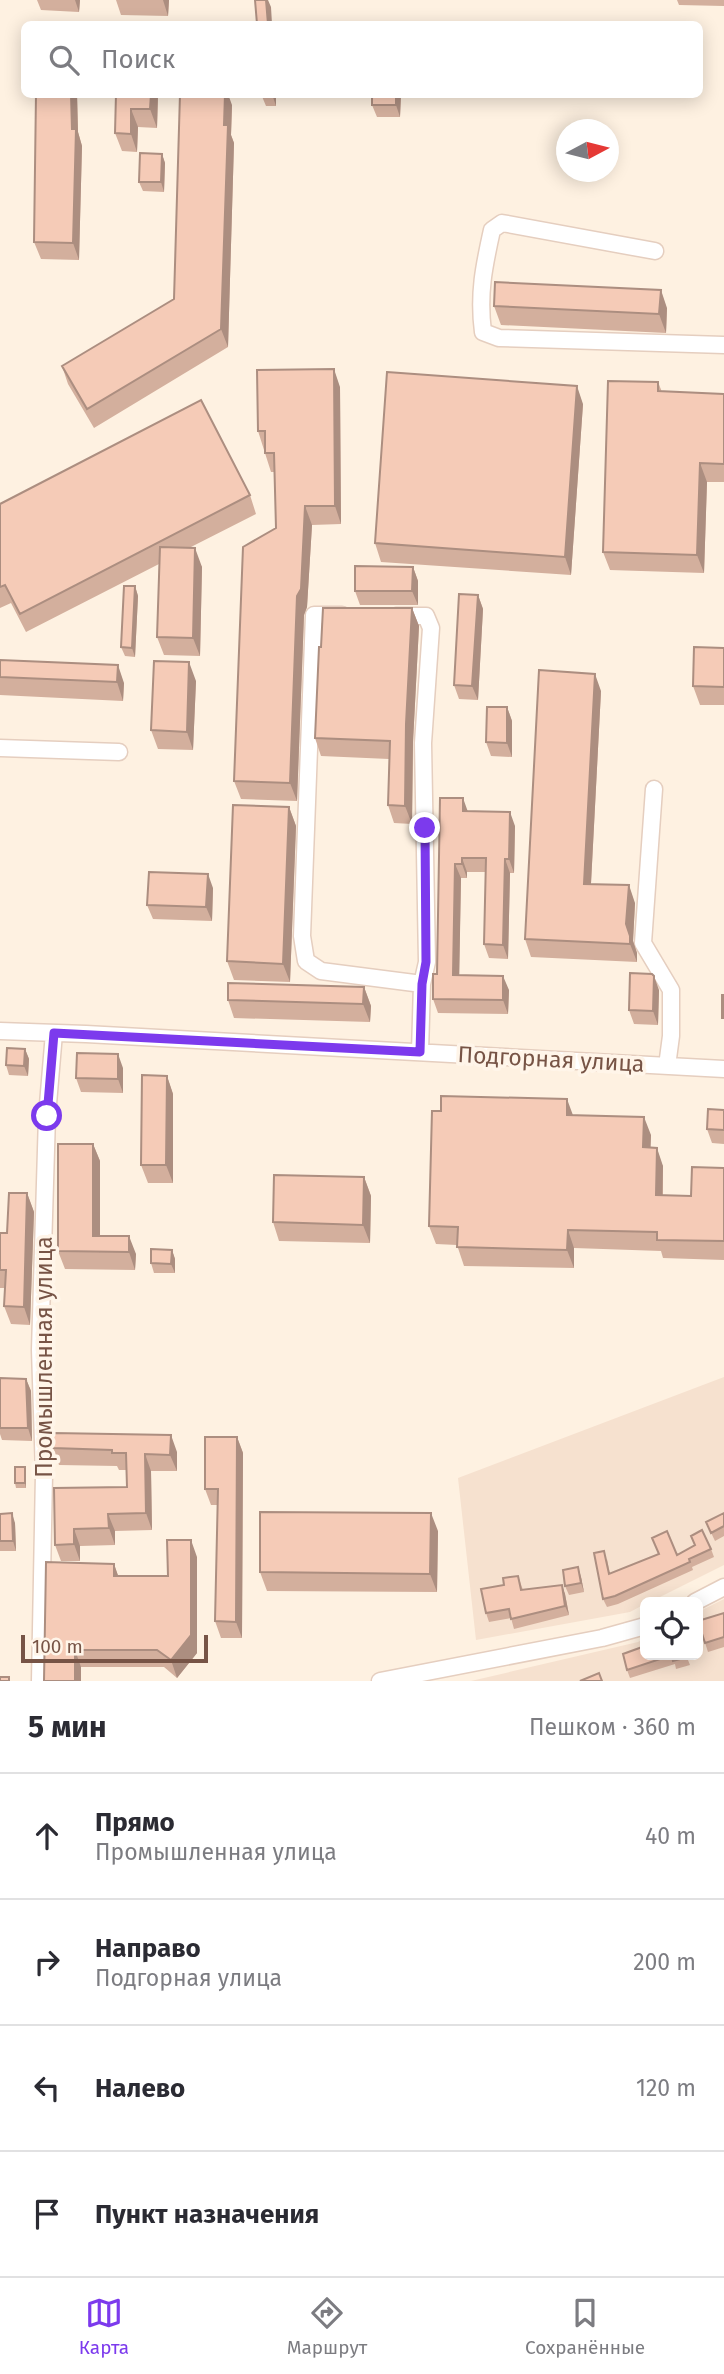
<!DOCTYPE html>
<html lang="ru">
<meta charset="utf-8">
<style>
body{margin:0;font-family:"Fira Sans",sans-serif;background:#f2f2f3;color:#2b2b33}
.controls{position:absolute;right:21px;bottom:21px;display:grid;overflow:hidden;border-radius:10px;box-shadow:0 4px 18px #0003}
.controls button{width:63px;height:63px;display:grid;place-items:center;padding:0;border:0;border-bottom:2px solid #e1e1e2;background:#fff;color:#2b2b33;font:35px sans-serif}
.compass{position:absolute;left:556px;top:119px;width:63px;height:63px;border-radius:50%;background:#fff;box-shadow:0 4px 18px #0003;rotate:83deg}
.scale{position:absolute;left:21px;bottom:18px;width:187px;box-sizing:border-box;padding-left:7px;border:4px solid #775446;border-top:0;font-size:19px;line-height:24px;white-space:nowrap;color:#775446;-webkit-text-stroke:5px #fff5e9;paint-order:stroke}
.stop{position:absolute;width:21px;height:21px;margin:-16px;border:5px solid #7c3aed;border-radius:50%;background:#fff}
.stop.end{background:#7c3aed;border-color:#fff;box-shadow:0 2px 7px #0008}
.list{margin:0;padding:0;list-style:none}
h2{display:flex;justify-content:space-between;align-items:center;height:91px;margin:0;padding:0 28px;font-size:30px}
h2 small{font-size:23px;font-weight:400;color:#7c7c81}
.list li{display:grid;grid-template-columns:46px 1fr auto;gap:21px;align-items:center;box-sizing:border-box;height:126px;padding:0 28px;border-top:2px solid #e1e1e2}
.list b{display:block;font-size:26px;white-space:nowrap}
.list p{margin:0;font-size:23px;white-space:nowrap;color:#7c7c81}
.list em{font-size:23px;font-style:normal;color:#7c7c81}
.icon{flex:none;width:38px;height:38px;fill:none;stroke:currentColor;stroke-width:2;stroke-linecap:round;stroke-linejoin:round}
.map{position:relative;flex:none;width:724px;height:1681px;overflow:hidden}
.search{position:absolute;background:#fff;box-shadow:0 4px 18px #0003;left:21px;right:21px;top:21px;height:77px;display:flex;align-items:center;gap:18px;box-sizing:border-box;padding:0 24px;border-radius:10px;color:#7c7c81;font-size:26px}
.sheet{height:595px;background:#fff}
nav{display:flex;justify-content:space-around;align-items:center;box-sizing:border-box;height:98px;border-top:2px solid #e1e1e2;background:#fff;font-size:19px;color:#7c7c81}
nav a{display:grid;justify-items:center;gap:4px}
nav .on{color:#7c3aed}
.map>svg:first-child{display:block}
</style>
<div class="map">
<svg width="724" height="1681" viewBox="0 0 724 1681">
<rect width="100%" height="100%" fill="#fef1e1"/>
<!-- residential -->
<path fill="#f6e1cf" d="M724,1377V1565L650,1602H645V1604L630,1612L476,1640L458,1478Z
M724,1599V1681H471L638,1642L645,1638V1655H698V1612Z"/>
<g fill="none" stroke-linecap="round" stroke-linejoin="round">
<!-- minor casing -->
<g stroke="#e5cebf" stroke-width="19">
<path id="minor" d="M655,251L502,223L492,230C484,266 478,294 483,332L499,338L724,345
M342,615H314L302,936L306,961L321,971L422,984
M396,616H426L431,628L423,743L427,962L422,984L420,1052
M0,748L119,752
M654,789L643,943L671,990V1036L667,1066
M0,1031L86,1034L724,1069
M695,1602L724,1587
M40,1681L44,1474L40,1350L47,1116L54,1033
M380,1681L602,1638L645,1626"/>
</g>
<!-- minor -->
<use href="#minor" stroke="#fff" stroke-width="16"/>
</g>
<!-- wall -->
<path fill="#d3af9d" d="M37,0H80L79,12L41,10Z
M116,0H169L168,16L121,15Z
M677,0H724V6L679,5Z
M36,94H77L78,132L82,146L79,260L41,259L34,242Z
M116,94H158L157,128L138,127L137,152L122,151L115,133Z
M261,94H276V106H266Z
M372,94H401L400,117H377L372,105Z
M450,94H520L519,97Z
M232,105L231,135L234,143L228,347L94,428L68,384L62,366L174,299Z
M162,154L165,163L164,192L143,191L139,182Z
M494,306L667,308L666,333L501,325Z
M658,382L662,392L724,394V482H707L704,573L610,570L603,552Z
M340,387L341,524L312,525L307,607L304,615L297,801L241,799L234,781L276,528L275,472H271L258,431Z
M583,404L571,575L381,562L375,543Z
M250,495L256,514L189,548L202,567L200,656L164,655L157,637L159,564L26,632L11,603L0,608V504Z
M413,567L418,581V605H360L355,591Z
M135,586L138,596L135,657L125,656L121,647Z
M478,595L483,609L478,700L459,699L454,685Z
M412,608L419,626L413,742L412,824L394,823L388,805L389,759L321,756L315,738L321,647Z
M724,648V705H700L693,686Z
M0,660L124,683L123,701L0,695Z
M196,681L193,750L158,749L151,730Z
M601,691L591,884L635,903L633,941L637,953V962L531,957L525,939Z
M507,707L512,721V757L491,756L486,742Z
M440,798L468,811L515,826L514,873H510L508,959L489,958L484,944L486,872H467V878H461L459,975L509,990L508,1014L438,1013L433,999L437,974Z
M289,807L296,826L290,982L234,980L227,961Z
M213,888L212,921L153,919L147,905Z
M364,987L371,1006L370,1022L234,1018L228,1000Z
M659,990L658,1025L634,1024L629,1010Z
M25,1049L29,1059L28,1076L9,1075L6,1065Z
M123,1068V1093L81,1092L76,1078Z
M167,1076L173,1094V1183H148L141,1165Z
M724,1110V1144L712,1143L707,1129Z
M573,1115L651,1135L650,1148L663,1166V1195L691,1196L724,1168V1260L663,1258L661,1251L574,1248V1268L464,1266L457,1245L436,1244L429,1226Z
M93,1144L100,1161V1236L136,1254L135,1270L65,1269L58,1251Z
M364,1177L371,1196L370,1243L279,1241L273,1222Z
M27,1193L34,1212L30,1325L11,1324L4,1306L5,1288H0V1233H7Z
M172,1250L175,1259V1273H154L151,1263Z
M0,1378L26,1379L31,1391L32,1441L2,1440L0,1434Z
M237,1437L243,1453L242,1638H221L215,1621L218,1505H211L205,1489Z
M53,1448L177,1452V1471H151L152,1530L115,1531V1545L80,1546V1561H61L55,1545L127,1487L126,1470H119L117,1466L59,1465Z
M25,1467L26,1472V1488H16L15,1483Z
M724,1513V1536L715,1541L706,1522Z
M0,1514L15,1523L16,1551H0Z
M438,1531L437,1592L267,1591L260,1572Z
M691,1536L711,1549L714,1557L692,1567L693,1570L618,1604L607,1607L603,1599L607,1559L610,1574L659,1554L652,1538L677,1555L695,1546Z
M197,1557V1653L177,1678L164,1667H81L44,1681L114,1564L118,1576H168Z
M518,1576L523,1590L562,1585L565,1594L569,1615L514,1629L511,1618L489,1622L486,1613L504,1585Z
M581,1577L584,1592L569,1595L565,1586Z
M724,1613V1647L708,1652L698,1621Z
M645,1655H686L690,1665L676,1669L675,1664L630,1678L627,1670Z"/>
<!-- shaded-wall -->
<path fill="#ac8e80" d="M75,0H80L79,12Z
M163,0H169L168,16Z
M266,0H268L271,7L272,24H268Z
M71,94H77L78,132L82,146L79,260L73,243Z
M151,94H158L157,128L150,109Z
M225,94H228L232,105L231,135L234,143L228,347L221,329Z
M272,94H276V106Z
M396,94H401L400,117L396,105Z
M131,109L138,127L137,152L131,134Z
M162,154L165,163L164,192L161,182Z
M661,290L667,308L666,333L659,314Z
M334,369L340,387L341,524L335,506Z
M577,386L583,404L571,575L565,557Z
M700,463L707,482L704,573L697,555Z
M305,506L312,525L307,607L304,615L297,801L290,783L297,596Z
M195,548L202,567L200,656L193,638Z
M413,567L418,581V605L412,591Z
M135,586L138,596L135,657L132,648Z
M478,595L483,609L478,700L472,686Z
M412,608L419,626L413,742L412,824L405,806L406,724Z
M189,662L196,681L193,750L187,732Z
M118,665L124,683L123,701L117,682Z
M595,674L601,691L590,902L584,884Z
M507,707L512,721V757L507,743Z
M463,798L468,812L463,811Z
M289,807L296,826L290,982L283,964Z
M510,812L515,826L514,873L509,859Z
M462,858L467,872V878L462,864Z
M505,859L510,873L508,959L503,945Z
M455,864L461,878L459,989L453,975Z
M208,874L213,888L212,921L206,907Z
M629,885L635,903L633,941L637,953V962L630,944L626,924Z
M503,976L509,990L508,1014L503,1000Z
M654,976L659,990L658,1025L653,1011Z
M364,987L371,1006L370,1022L363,1004Z
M25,1049L29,1059L28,1076L24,1066Z
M118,1054L123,1068V1093L118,1079Z
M167,1076L173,1094V1183L166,1165Z
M567,1099L574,1118L567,1115Z
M644,1117L651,1135L650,1166L643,1147Z
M93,1144L100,1161V1253L93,1236Z
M657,1148L663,1166L662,1213L656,1195Z
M364,1177L371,1196L370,1243L363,1225Z
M27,1193L34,1212L30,1325L24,1307Z
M568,1230L574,1248V1268L567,1250Z
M129,1236L136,1254L135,1270L129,1252Z
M172,1250L175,1259V1273L171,1264Z
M26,1379L31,1391L32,1441L28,1428Z
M171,1435L177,1452V1471L170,1455Z
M237,1437L243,1453L242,1638L236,1622Z
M145,1454L151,1471L152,1530L146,1513Z
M25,1467L26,1472V1488L25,1483Z
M12,1513L15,1523L16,1551L13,1541Z
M431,1513L438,1531L437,1592L430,1574Z
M108,1514L115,1531V1545L109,1528Z
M74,1529L80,1546V1561L74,1544Z
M191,1540L197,1557V1653L177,1678L171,1660Z
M114,1564L120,1581L114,1576Z
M578,1567L581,1577L584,1592L581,1583Z
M562,1585L565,1594L569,1615L565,1606Z
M75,1650L81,1667V1681H75Z"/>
<!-- building -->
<path fill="#f5cbb7" stroke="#ac8e80" stroke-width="2" d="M255,0H266L268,24H257Z
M36,94H71L72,129H76L73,243L34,242Z
M116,94H151L150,109H131V134L115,133Z
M180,94H225L224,125H228L221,329L87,409L62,366L174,299Z
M372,94H396V105H372Z
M140,153L162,154L161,182H139Z
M495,282L661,290L659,314L494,306Z
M334,369L335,506H305L301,589L297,596L290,783L234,781L243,547L276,528L274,453H265V431H258L257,370Z
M387,372L577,386L565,557L375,543Z
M608,381L658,382V391L724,394V464L700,463L697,555L603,552Z
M201,400L250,495L20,614L5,585L0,587V504Z
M160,547L195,548L193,638L157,637Z
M355,566L413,567L412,591H355Z
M124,586H135L132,648L121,647Z
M459,594L478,595L472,686L454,685Z
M323,608H412L406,724L405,806L388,805L390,741L315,738L319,647H321Z
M694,647L724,648V687L693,686Z
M0,660L118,665L117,682L0,677Z
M154,661L189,662L187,732L151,730Z
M539,670L595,674L584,884L629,885L626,924L630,936V944L525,939Z
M487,707H507V743L486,742Z
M440,798H463V811L510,812L509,859H505L503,945L484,944L486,858H462V864H455L453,975L503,976V1000L433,999V974H437Z
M233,805L289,807L283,964L227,961Z
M149,872L208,874L206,907L147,905Z
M630,973L652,974L654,976L653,1011L629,1010Z
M228,983L364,987L363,1004L228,1000Z
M722,995H724V1018H722Z
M7,1048L25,1049L24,1066L6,1065Z
M77,1053L118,1054V1079L76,1078Z
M142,1075L167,1076L166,1165H141Z
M441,1096L567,1099V1115L644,1117L643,1147L657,1148L656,1195L691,1196L692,1167L724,1168V1241L657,1240V1232L568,1230L567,1250L457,1247L458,1227L429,1226L432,1111H441Z
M708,1109L724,1110V1130L707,1129Z
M58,1144H93V1236H129V1252L58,1251Z
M274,1175L364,1177L363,1225L273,1222Z
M9,1193H27L24,1307L4,1306L6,1270H0V1233H7Z
M151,1249L172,1250L171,1264L151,1263Z
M0,1378L26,1379L28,1428H0Z
M53,1433L171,1435L170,1455L145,1454L146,1513L108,1514L109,1528L74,1529V1544L55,1545L54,1488L127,1487L126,1453H112V1450L53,1448Z
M205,1437H237L236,1622L215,1621L218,1489H205Z
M15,1467H25V1483H15Z
M260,1512L431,1513L430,1574L260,1572Z
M12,1513L13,1541H0V1514Z
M724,1513V1526L711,1533L706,1522Z
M702,1530L711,1549L689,1559L690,1562L615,1596L603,1599L594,1553L604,1551L609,1574L659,1554L652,1538L667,1531L677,1555L695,1545L691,1536Z
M167,1540H191V1635L171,1660L157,1650H75V1681H44L46,1562L114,1564V1576H168Z
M578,1567L581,1583L565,1586L563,1570Z
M518,1576L521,1590L562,1585L565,1606L511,1619L509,1609L486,1613L481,1589L504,1585L503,1578Z
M724,1613V1637L705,1643L698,1621Z
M645,1646V1655H686L687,1657L673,1661L672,1655L627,1670L623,1654Z
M599,1673L602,1681H580Z
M0,1677H9V1681H0Z"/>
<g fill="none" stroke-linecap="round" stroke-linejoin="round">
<!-- route -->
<path stroke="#7c3aed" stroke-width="9" d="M47,1116L54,1033L420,1052L422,984L426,962L425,828"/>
</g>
<g text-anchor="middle" stroke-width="7" stroke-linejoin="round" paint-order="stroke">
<!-- street labels -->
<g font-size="23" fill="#775446" stroke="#fff5e9">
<text transform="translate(551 1059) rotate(3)" y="8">Подгорная улица</text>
<text transform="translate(44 1357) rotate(-90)" y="8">Промышленная улица</text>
</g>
</g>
</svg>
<div class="controls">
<button><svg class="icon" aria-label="locate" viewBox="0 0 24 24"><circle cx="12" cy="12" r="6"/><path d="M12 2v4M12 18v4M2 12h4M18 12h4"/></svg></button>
</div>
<svg class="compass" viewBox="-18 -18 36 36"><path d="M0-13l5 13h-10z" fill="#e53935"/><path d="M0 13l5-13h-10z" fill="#7c7c81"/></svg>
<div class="scale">100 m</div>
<div class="stop" style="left:47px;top:1116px"></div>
<div class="stop end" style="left:425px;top:828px"></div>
<div class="search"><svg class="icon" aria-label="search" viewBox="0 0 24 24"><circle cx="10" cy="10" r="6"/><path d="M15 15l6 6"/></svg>Поиск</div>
</div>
<section class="sheet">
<h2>5 мин<small>Пешком · 360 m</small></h2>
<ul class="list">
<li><svg class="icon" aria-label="ahead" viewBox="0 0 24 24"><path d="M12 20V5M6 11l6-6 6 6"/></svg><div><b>Прямо</b><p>Промышленная улица</p></div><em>40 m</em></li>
<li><svg class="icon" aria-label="right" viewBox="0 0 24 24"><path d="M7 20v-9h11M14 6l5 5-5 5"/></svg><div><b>Направо</b><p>Подгорная улица</p></div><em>200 m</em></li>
<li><svg class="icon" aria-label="left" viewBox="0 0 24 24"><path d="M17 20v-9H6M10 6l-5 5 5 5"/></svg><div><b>Налево</b></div><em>120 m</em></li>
<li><svg class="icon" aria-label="arrive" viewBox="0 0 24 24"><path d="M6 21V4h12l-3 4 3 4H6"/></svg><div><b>Пункт назначения</b></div></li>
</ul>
</section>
<nav>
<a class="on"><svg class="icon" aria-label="map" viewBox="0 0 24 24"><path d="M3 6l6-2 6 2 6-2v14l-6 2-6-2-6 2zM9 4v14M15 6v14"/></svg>Карта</a>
<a><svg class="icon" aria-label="directions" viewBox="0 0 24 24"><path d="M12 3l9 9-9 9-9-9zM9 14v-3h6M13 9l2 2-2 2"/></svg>Маршрут</a>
<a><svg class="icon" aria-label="saved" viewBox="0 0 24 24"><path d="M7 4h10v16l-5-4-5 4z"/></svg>Сохранённые</a>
</nav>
